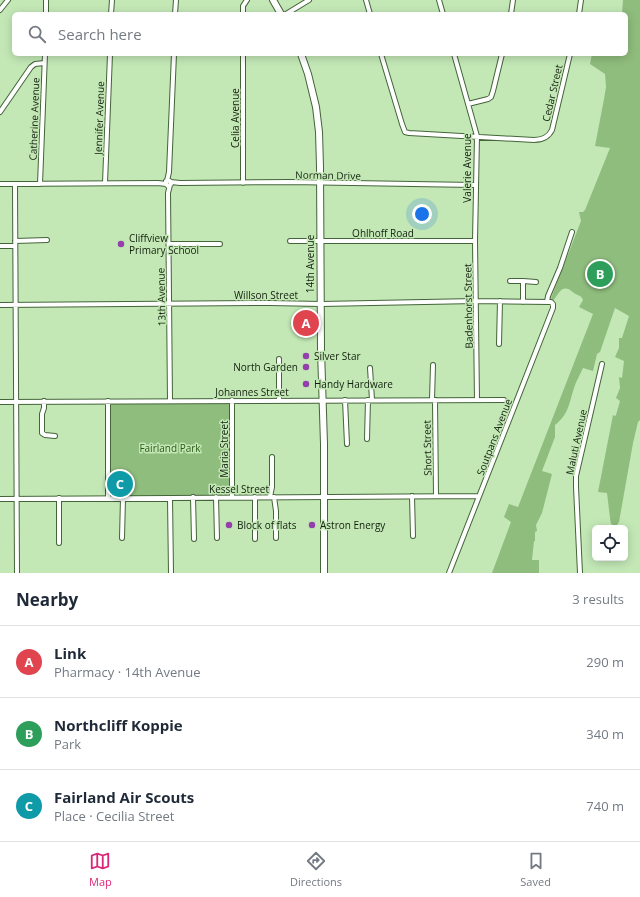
<!DOCTYPE html>
<meta charset="utf-8">
<style>
body{margin:0;font-family:"Open Sans",sans-serif;background:#f6f6f7;color:#1f2937}
.controls{position:absolute;right:12px;bottom:12px;display:grid;overflow:hidden;border-radius:6px;box-shadow:0 2px 10px #0003}
.controls button{width:36px;height:36px;display:grid;place-items:center;padding:0;border:0;border-bottom:1px solid #e0e1e3;background:#fff;color:#1f2937;font:20px sans-serif}
.you{position:absolute;left:422px;top:214px;width:14px;height:14px;margin:-10px;border:3px solid #fff;border-radius:50%;background:#1a73e8;box-shadow:0 0 0 6px #1a73e833}
.badge{display:grid;place-items:center;width:26px;height:26px;border-radius:50%;background:#db2777;color:#fff;font-size:13px;font-weight:700}
.pin{position:absolute;translate:-50% -50%;border:2px solid #fff;box-shadow:0 1px 4px #0006}
.list{margin:0;padding:0;list-style:none}
h2{display:flex;justify-content:space-between;align-items:center;height:52px;margin:0;padding:0 16px;font-size:17px}
h2 small{font-size:13px;font-weight:400;color:#747a83}
.list li{display:grid;grid-template-columns:26px 1fr auto;gap:12px;align-items:center;box-sizing:border-box;height:72px;padding:0 16px;border-top:1px solid #e0e1e3}
.list b{display:block;font-size:15px;white-space:nowrap}
.list p{margin:0;font-size:13px;white-space:nowrap;color:#747a83}
.list em{font-size:13px;font-style:normal;color:#747a83}
.icon{flex:none;width:22px;height:22px;fill:none;stroke:currentColor;stroke-width:2;stroke-linecap:round;stroke-linejoin:round}
.map{position:relative;flex:none;width:640px;height:573px;overflow:hidden}
.search{position:absolute;background:#fff;box-shadow:0 2px 10px #0003;left:12px;right:12px;top:12px;height:44px;display:flex;align-items:center;gap:10px;box-sizing:border-box;padding:0 14px;border-radius:6px;color:#747a83;font-size:15px}
.sheet{height:268px;background:#fff}
nav{display:flex;justify-content:space-around;align-items:center;box-sizing:border-box;height:56px;border-top:1px solid #e0e1e3;background:#fff;font-size:11px;color:#747a83}
nav a{display:grid;justify-items:center;gap:2px}
nav .on{color:#db2777}
.map>svg:first-child{display:block}
</style>
<div class="map">
<svg width="640" height="573" viewBox="0 0 640 573">
<rect width="100%" height="100%" fill="#c3e8b6"/>
<!-- green -->
<path fill="#8fbd7d" d="M623,0H640V420L638,422L633,443L619,522L617,525H613L611,524L610,518L607,493L598,492L613,415L615,416L616,415L620,401L616,398L620,388L619,377L622,378L624,361L615,357L619,348V338H622L629,316L615,308L600,352L597,354L593,371L583,368C580,375 576,381 574,388C569,403 569,414 555,425V437L542,471L552,474L542,513L536,525L537,531L535,532V541H534L532,560H539V573H492L511,522L504,517L509,504L518,507L593,314L579,307L583,300L582,298C580,295 577,295 574,293C571,291 571,290 568,289C561,286 557,296 553,301L551,298L581,221L579,212H583L585,210L610,148L595,146L604,99L606,87L605,74L590,64L592,54H626V14H622Z
M231,400V495L108,496L109,401Z"/>
<g fill="none" stroke-linecap="round" stroke-linejoin="round">
<!-- minor casing -->
<g stroke="#446439" stroke-width="6">
<path id="minor" d="M366,0L370,14
M439,0L443,14
M0,10L8,0
M46,14V0
M111,14L112,0
M175,14L176,0
M243,14V6L247,0
M286,14L309,0
M511,14L513,0
M579,14L581,0
M381,54L402,124L405,132L409,133L534,140C542,140 548,138 552,130L570,54
M454,54L477,136L475,241L477,400
M468,104L488,99L491,97L493,91L502,54
M0,112L31,67L35,64L44,63
M167,181L169,172L174,54
M171,182V184L170,185L168,186L166,184V181L168,180L171,182L180,183L290,182L475,185
M105,183L110,54
M243,183V54
M0,184L158,183L166,184
M15,184L17,573
M40,184L45,54
M170,185L168,193L170,401
M15,241L47,240
M290,241H475
M169,244H220
M0,246H15
M510,281H523
M523,302V281L536,282
M547,302L548,296L560,268L572,232
M0,305L269,303L321,304L476,301L551,302L553,304V308L449,573
M499,344L500,301
M370,368L372,400
M232,400V497
M279,400V359
M345,400L347,444
M432,400L433,365
M435,400L436,496
M44,401V408L42,414V433L45,435L55,436
M0,402L504,400
M367,439L368,400
M412,496L413,536
M193,497L194,539
M216,497L217,538
M270,497L272,487V457
M274,497L276,511V538
M59,498V543
M108,498V401
M170,498L171,573
M0,499L479,496
M122,538L123,498
M255,539V497
M580,573L576,487V476L602,364"/>
</g>
<!-- secondary casing -->
<g stroke="#446439" stroke-width="8">
<path id="secondary" d="M273,0L281,14
M301,54L308,74L316,107L319,132L320,167L321,350L324,444V573"/>
</g>
<!-- minor -->
<use href="#minor" stroke="#fff" stroke-width="4"/>
<!-- secondary -->
<use href="#secondary" stroke="#fff" stroke-width="6"/>
</g>
<!-- markers -->
<g fill="#933fac" stroke="#c3e8b6" stroke-width="1.5">
<circle cx="121" cy="244" r="4"/>
<circle cx="306" cy="356" r="4"/>
<circle cx="306" cy="367" r="4"/>
<circle cx="306" cy="384" r="4"/>
<circle cx="229" cy="525" r="4"/>
<circle cx="312" cy="525" r="4"/>
</g>
<g text-anchor="middle" stroke-width="3" stroke-linejoin="round" paint-order="stroke">
<!-- street labels -->
<g font-size="10" fill="#121f0d" stroke="#c3e8b6">
<text transform="translate(552 93) rotate(-77)" y="4">Cedar Street</text>
<text transform="translate(99 118) rotate(-88)" y="4">Jennifer Avenue</text>
<text transform="translate(235 118) rotate(-90)" y="4">Celia Avenue</text>
<text transform="translate(34 119) rotate(-88)" y="4">Catherine Avenue</text>
<text transform="translate(467 168) rotate(-90)" y="4">Valerie Avenue</text>
<text transform="translate(328 175) rotate(1)" y="4">Norman Drive</text>
<text x="383" y="237">Ohlhoff Road</text>
<text transform="translate(310 264) rotate(-90)" y="4">14th Avenue</text>
<text x="266" y="299">Willson Street</text>
<text transform="translate(161 297) rotate(-91)" y="4">13th Avenue</text>
<text transform="translate(468 306) rotate(-91)" y="4">Badenhorst Street</text>
<text x="252" y="396">Johannes Street</text>
<text transform="translate(494 437) rotate(-69)" y="4">Soutpans Avenue</text>
<text transform="translate(576 442) rotate(-78)" y="4">Maluti Avenue</text>
<text transform="translate(427 448) rotate(-91)" y="4">Short Street</text>
<text transform="translate(224 449) rotate(-90)" y="4">Maria Street</text>
<text x="239" y="493">Kessel Street</text>
</g>
<!-- poi labels -->
<g font-size="10" fill="#121f0d" stroke="#c3e8b6" text-anchor="start">
<text x="129" y="242">Cliffview<tspan x="129" dy="12">Primary School</tspan></text>
<text x="314" y="360">Silver Star</text>
<text x="298" y="371" text-anchor="end">North Garden</text>
<text x="314" y="388">Handy Hardware</text>
<text x="237" y="529">Block of flats</text>
<text x="320" y="529">Astron Energy</text>
</g>
<!-- park labels -->
<g font-size="10" fill="#295813" stroke="#c3e8b6">
<text x="170" y="452">Fairland Park</text>
</g>
</g>
</svg>
<div class="controls">
<button><svg class="icon" aria-label="locate" viewBox="0 0 24 24"><circle cx="12" cy="12" r="6"/><path d="M12 2v4M12 18v4M2 12h4M18 12h4"/></svg></button>
</div>
<div class="you"></div>
<div class="pin badge" style="left:306px;top:323px;background:#e0444e">A</div>
<div class="pin badge" style="left:600px;top:274px;background:#2e9e5b">B</div>
<div class="pin badge" style="left:120px;top:484px;background:#0f9aa8">C</div>
<div class="search"><svg class="icon" aria-label="search" viewBox="0 0 24 24"><circle cx="10" cy="10" r="6"/><path d="M15 15l6 6"/></svg>Search here</div>
</div>
<section class="sheet">
<h2>Nearby<small>3 results</small></h2>
<ul class="list">
<li><span class="badge" style="background:#e0444e">A</span><div><b>Link</b><p>Pharmacy · 14th Avenue</p></div><em>290 m</em></li>
<li><span class="badge" style="background:#2e9e5b">B</span><div><b>Northcliff Koppie</b><p>Park</p></div><em>340 m</em></li>
<li><span class="badge" style="background:#0f9aa8">C</span><div><b>Fairland Air Scouts</b><p>Place · Cecilia Street</p></div><em>740 m</em></li>
</ul>
</section>
<nav>
<a class="on"><svg class="icon" aria-label="map" viewBox="0 0 24 24"><path d="M3 6l6-2 6 2 6-2v14l-6 2-6-2-6 2zM9 4v14M15 6v14"/></svg>Map</a>
<a><svg class="icon" aria-label="directions" viewBox="0 0 24 24"><path d="M12 3l9 9-9 9-9-9zM9 14v-3h6M13 9l2 2-2 2"/></svg>Directions</a>
<a><svg class="icon" aria-label="saved" viewBox="0 0 24 24"><path d="M7 4h10v16l-5-4-5 4z"/></svg>Saved</a>
</nav>
